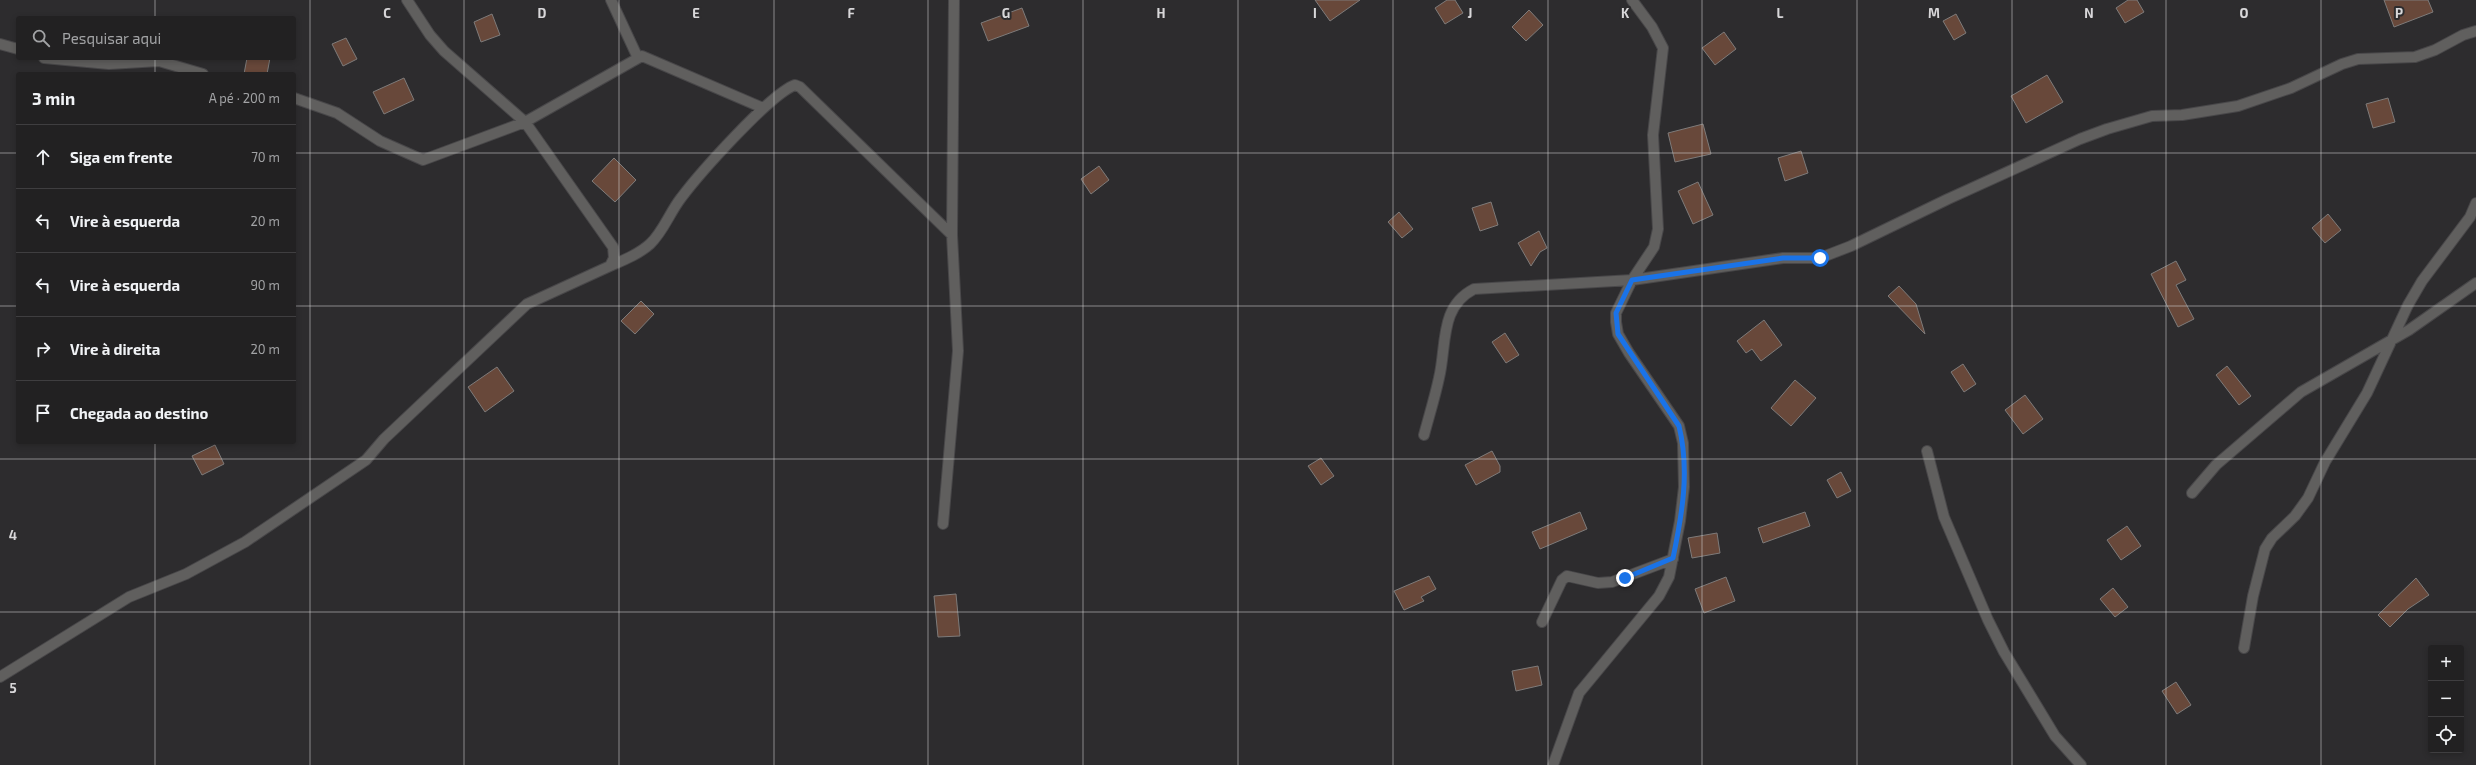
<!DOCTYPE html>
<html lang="pt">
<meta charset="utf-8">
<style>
body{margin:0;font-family:"Exo 2",sans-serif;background:#2e2e2f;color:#f1f3f6}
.controls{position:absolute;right:12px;bottom:12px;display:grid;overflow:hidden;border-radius:4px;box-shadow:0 2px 6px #0003}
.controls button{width:36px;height:36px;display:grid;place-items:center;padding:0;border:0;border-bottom:1px solid #3f3e40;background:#222122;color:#f1f3f6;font:20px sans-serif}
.stop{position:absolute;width:12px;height:12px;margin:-9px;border:3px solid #1a73e8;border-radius:50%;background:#fff}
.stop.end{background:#1a73e8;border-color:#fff;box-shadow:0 1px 4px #0008}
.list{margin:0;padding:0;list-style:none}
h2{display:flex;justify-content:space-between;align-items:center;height:52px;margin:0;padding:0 16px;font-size:17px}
h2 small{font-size:13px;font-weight:400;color:#a2a3a5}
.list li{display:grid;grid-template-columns:26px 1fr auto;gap:12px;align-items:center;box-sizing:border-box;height:64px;padding:0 16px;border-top:1px solid #3f3e40}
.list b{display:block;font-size:15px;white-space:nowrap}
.list em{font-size:13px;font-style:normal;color:#a2a3a5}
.icon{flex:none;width:22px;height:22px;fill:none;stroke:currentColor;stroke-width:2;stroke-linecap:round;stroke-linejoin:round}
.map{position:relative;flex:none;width:2476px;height:765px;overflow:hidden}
.search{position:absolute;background:#222122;box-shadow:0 2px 6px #0003;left:16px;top:16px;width:280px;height:44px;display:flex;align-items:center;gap:10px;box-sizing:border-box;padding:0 14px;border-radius:4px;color:#a2a3a5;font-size:15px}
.panel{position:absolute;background:#222122;box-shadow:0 2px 6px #0003;left:16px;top:72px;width:280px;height:372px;border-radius:4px}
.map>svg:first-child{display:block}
</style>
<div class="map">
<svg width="2476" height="765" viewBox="0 0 2476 765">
<rect width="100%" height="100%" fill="#2d2c2e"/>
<!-- building -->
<path fill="#68483a" stroke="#7e7b7a" d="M1315,0H1360L1330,21Z
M1447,0H1455L1463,13L1445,24L1435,8Z
M2128,0H2137L2144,12L2125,23L2116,8Z
M2384,0H2428L2433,12L2394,27Z
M1022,8L1029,26L988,41L981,23Z
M1529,10L1543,25L1526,41L1512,27Z
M492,14L500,35L481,42L474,22Z
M1956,14L1966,33L1954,40L1943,21Z
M1724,32L1736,49L1715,65L1702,48Z
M346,38L357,59L343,66L332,44Z
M247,58H270L267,74H244Z
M2047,75L2063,102L2026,123L2011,96Z
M404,78L414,100L384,114L373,92Z
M2388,98L2395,122L2373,128L2366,104Z
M1703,124L1711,154L1675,162L1668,133Z
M1801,151L1808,173L1785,181L1778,158Z
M614,158L636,180L615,202L592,181Z
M1099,166L1109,180L1091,194L1081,179Z
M1698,182L1713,215L1693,224L1678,191Z
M1491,202L1498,225L1480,231L1472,208Z
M1399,212L1413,229L1402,238L1388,222Z
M2328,214L2341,230L2325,243L2312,228Z
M1539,231L1547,248L1540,252L1531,266L1518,243Z
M2176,261L2186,280L2176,285L2194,319L2178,327L2151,274Z
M1899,286L1916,304L1925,334L1888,296Z
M641,301L654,314L635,334L621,321Z
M1764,320L1782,345L1761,361L1752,349L1746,353L1737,341Z
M1505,333L1519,355L1506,363L1492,342Z
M1963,364L1976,384L1964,392L1951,372Z
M2227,366L2251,396L2239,405L2216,375Z
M497,367L514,391L485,412L468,387Z
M1795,380L1816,398L1791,426L1771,408Z
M2025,395L2043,419L2023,434L2005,410Z
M215,445L224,464L202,475L192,456Z
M1492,451L1500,466V472L1476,485L1465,465Z
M1321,458L1334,476L1321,485L1308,466Z
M1841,472L1851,491L1837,498L1827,480Z
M1580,512L1587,529L1540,549L1532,532Z
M1805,512L1810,526L1763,543L1758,528Z
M2127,526L2141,546L2121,560L2107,540Z
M1717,533L1720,553L1692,558L1688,538Z
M1429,576L1436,589L1421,597L1424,601L1404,610L1394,591Z
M1726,577L1735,601L1704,613L1695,589Z
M2416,578L2429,595L2408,609L2390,627L2378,615Z
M2113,588L2128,607L2115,617L2100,599Z
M956,594L960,636L938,637L934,596Z
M1538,666L1542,685L1516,691L1512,671Z
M2176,682L2191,705L2177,714L2162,691Z"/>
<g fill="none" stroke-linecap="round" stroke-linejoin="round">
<!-- minor casing -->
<g stroke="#484749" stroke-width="12">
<path id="minor" d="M611,0L637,56
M0,44L18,49
M44,58L109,64L159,61L203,74
M294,98L337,113L380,141L423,160L525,122L642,56L763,108
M610,266C624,260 639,254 650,244C663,232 670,212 681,198C699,174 770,94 795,85L800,87L952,235
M1424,435C1429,416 1435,397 1439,378C1447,345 1439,307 1474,289L1632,280L1783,258H1820L1851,246L1948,199L2080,139L2107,129L2152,116L2182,115L2238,106L2291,88L2342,64L2358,59L2415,57L2435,50L2463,35L2476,31
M1927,451L1944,517L1988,620L2004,652L2055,736L2081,765
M2192,493L2216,465L2301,392L2409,330L2476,283
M943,524L958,351L952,235L954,0
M1542,622L1562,580L1567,576L1598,583L1612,582L1673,559
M2244,648L2253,596L2265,549L2272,538L2295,516L2308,498L2325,462L2367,393L2408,305L2422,281L2470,217L2476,203
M0,677L129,597L186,574L245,542L366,460L384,439L527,304L610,266L614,258L613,247L525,122L444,51L430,35L407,0
M1553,765L1579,693L1659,596L1669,577L1680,521L1684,487L1683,443L1679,426L1629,353L1618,334L1616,322V313L1632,280L1654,247L1658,229L1653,135L1663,48L1652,27L1632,0"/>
</g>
<!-- minor -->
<use href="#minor" stroke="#605f5e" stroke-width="10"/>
</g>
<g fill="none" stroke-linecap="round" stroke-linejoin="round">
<!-- route -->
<path stroke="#1a73e8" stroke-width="5" d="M1625,578L1673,558C1682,515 1690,471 1679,426L1618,334L1616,313L1632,280L1783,258H1820"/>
</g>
<!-- grid -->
<path fill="none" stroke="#d8d7d9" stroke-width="1" stroke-opacity="0.55" d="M155,0V18M310,0V765M464,0V765M619,0V765M774,0V765M928,0V765M1083,0V765M1238,0V765M1393,0V765M1548,0V765M1702,0V765M1857,0V765M2012,0V765M2166,0V765M2321,0V765M155,58V74M0,153H18M294,153H2476M0,306H18M294,306H2476M155,442V765M0,459H2476M0,612H2476"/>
<g font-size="13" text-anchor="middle" font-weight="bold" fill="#d8d7d9" stroke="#2d2c2e" stroke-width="4" stroke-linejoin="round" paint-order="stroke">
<text x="387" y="18">C</text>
<text x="542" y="18">D</text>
<text x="696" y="18">E</text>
<text x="851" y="18">F</text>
<text x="1006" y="18">G</text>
<text x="1161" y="18">H</text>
<text x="1315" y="18">I</text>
<text x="1470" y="18">J</text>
<text x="1625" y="18">K</text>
<text x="1780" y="18">L</text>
<text x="1934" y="18">M</text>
<text x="2089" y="18">N</text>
<text x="2244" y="18">O</text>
<text x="2399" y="18">P</text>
<text x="13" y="540">4</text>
<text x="13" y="693">5</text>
</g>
</svg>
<div class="controls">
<button>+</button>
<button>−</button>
<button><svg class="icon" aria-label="locate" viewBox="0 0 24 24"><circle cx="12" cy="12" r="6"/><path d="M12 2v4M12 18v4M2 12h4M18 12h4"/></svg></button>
</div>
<div class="stop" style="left:1820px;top:258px"></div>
<div class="stop end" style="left:1625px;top:578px"></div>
<div class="search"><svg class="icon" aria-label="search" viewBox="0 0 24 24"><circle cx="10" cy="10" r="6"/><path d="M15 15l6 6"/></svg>Pesquisar aqui</div>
<section class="panel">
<h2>3 min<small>A pé · 200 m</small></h2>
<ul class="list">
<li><svg class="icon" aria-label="ahead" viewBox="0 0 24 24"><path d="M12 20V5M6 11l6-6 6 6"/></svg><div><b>Siga em frente</b></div><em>70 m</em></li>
<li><svg class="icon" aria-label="left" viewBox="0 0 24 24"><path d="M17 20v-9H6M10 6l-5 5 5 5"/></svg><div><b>Vire à esquerda</b></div><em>20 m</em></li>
<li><svg class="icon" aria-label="left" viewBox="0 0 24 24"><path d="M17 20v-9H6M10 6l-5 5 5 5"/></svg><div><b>Vire à esquerda</b></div><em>90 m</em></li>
<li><svg class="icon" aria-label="right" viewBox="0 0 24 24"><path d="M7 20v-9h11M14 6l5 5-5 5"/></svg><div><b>Vire à direita</b></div><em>20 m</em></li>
<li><svg class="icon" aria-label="arrive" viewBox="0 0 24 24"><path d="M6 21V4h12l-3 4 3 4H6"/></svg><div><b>Chegada ao destino</b></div></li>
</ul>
</section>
</div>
